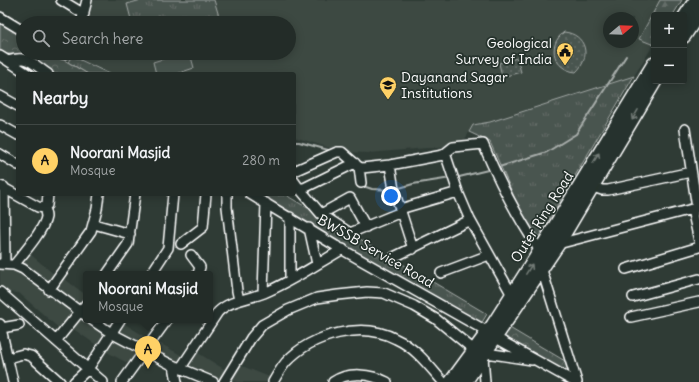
<!DOCTYPE html>
<meta charset="utf-8">
<style>
body{margin:0;font-family:Delius,sans-serif;background:#2f3834;color:#f1f3f6}
.controls{position:absolute;right:12px;top:12px;display:grid;overflow:hidden;border-radius:4px;box-shadow:0 2px 10px #0003}
.controls button{width:36px;height:36px;display:grid;place-items:center;padding:0;border:0;border-bottom:1px solid #404845;background:#232c28;color:#f1f3f6;font:20px sans-serif}
.compass{position:absolute;left:603px;top:12px;width:36px;height:36px;border-radius:50%;background:#232c28;box-shadow:0 2px 10px #0003;rotate:71deg}
.you{position:absolute;left:391px;top:196px;width:14px;height:14px;margin:-10px;border:3px solid #fff;border-radius:50%;background:#1a73e8;box-shadow:0 0 0 6px #1a73e833}
.badge{display:grid;place-items:center;width:26px;height:26px;border-radius:50%;background:#ffd166;color:#111;font-size:13px;font-weight:700}
.pin{position:absolute;translate:-50% -33px;filter:drop-shadow(0 1px 2px #0008)}
.pin::after{content:'';position:absolute;top:21px;width:14px;height:12px;background:inherit;clip-path:polygon(0 0,100% 0,50% 100%)}
.popup{position:absolute;left:83px;top:271px;width:130px;height:52px;box-sizing:border-box;display:grid;place-content:center;border-radius:4px;background:#232c28;filter:drop-shadow(0 1px 3px #0005);font-size:13px;white-space:nowrap;color:#a3a7a8}
.popup b{font-size:15px;color:#f1f3f6}
.popup::after{content:'';position:absolute;left:50%;top:100%;margin-left:-8px;border:8px solid transparent;border-top-color:#232c28}
.list{margin:0;padding:0;list-style:none}
h2{display:flex;justify-content:space-between;align-items:center;height:52px;margin:0;padding:0 16px;font-size:17px}
h2 small{font-size:13px;font-weight:400;color:#a3a7a8}
.list li{display:grid;grid-template-columns:26px 1fr auto;gap:12px;align-items:center;box-sizing:border-box;height:72px;padding:0 16px;border-top:1px solid #404845}
.list b{display:block;font-size:15px;white-space:nowrap}
.list p{margin:0;font-size:13px;white-space:nowrap;color:#a3a7a8}
.list em{font-size:13px;font-style:normal;color:#a3a7a8}
.icon{flex:none;width:22px;height:22px;fill:none;stroke:currentColor;stroke-width:2;stroke-linecap:round;stroke-linejoin:round}
.map{position:relative;flex:none;width:699px;height:382px;overflow:hidden}
.search{position:absolute;background:#232c28;box-shadow:0 2px 10px #0003;left:16px;top:16px;width:280px;height:44px;display:flex;align-items:center;gap:10px;box-sizing:border-box;padding:0 14px;border-radius:22px;color:#a3a7a8;font-size:15px}
.panel{position:absolute;background:#232c28;box-shadow:0 2px 10px #0003;left:16px;top:72px;width:280px;height:124px;border-radius:4px}
.map>svg:first-child{display:block}
</style>
<div class="map">
<svg width="699" height="382" viewBox="0 0 699 382">
<defs>
<pattern id="grass-tufts" width="24" height="20" patternUnits="userSpaceOnUse"><rect width="24" height="20" fill="#4a544f"/><path d="M3 7l-1-3M5 7V3M7 7l1-3M15 17l-1-3M17 17v-4M19 17l1-3" fill="none" stroke="#656e69"/></pattern>
<pattern id="forest-firs" width="22" height="20" patternUnits="userSpaceOnUse"><rect width="22" height="20" fill="#4a544f"/><path d="M5 1l3.5 6h-7zM16 11l3.5 6h-7z" fill="#656e69"/></pattern>
<pattern id="park-crowns" width="20" height="18" patternUnits="userSpaceOnUse"><rect width="20" height="18" fill="#4a544f"/><path d="M2 6a3 3 0 1 1 6 0M12 15a3 3 0 1 1 6 0" fill="none" stroke="#656e69"/></pattern>
<pattern id="garden-dots" width="8" height="8" patternUnits="userSpaceOnUse"><rect width="8" height="8" fill="#4a544f"/><path d="M2 2h.1M6 6h.1" fill="none" stroke="#656e69" stroke-width="1.8" stroke-linecap="round"/></pattern>
</defs>
<rect width="100%" height="100%" fill="#2f3b35"/>
<filter id="ink" filterUnits="userSpaceOnUse"><feTurbulence type="fractalNoise" baseFrequency=".025" numOctaves="2"/><feDisplacementMap in="SourceGraphic" scale="8" xChannelSelector="R" yChannelSelector="G"/><feConvolveMatrix kernelMatrix="1 2 1 2 8 2 1 2 1" color-interpolation-filters="sRGB"/></filter>
<g filter="url(#ink)">
<!-- built -->
<path fill="#3c4842" fill-rule="evenodd" d="M90,0H682L673,15H654V44L634,76L490,122L473,125L462,145L369,153L343,152L294,137V74H110L72,56L73,53H289V23H82ZM609,18H633V42H609Z
M29,253L56,276L48,285L20,263Z
M0,267L20,270L75,316L62,331L19,293L3,292L0,290Z
M62,277L86,295V300L80,309L53,289Z
M80,319L105,336L99,347L72,328Z
M122,322L150,340L144,349L116,332Z
M110,338L139,354L133,366L103,350Z
M156,341L186,358L179,367L148,351Z
M195,351L227,371L221,381L203,376L183,368Z
M237,364L272,378L270,382H238L228,380Z"/>
<!-- grass -->
<path fill="url(#grass-tufts)" stroke="#a4aaa7" d="M141,0H214L221,23H132L127,4Z
M72,56L110,74H88L68,62Z
M634,76L537,240L527,226L490,142L469,132L473,125L490,122Z
M257,194H287L289,197L487,314L481,324Z"/>
<!-- forest -->
<path fill="url(#forest-firs)" stroke="#a4aaa7" d="M660,0H682L673,15H654V45L639,39Z"/>
<!-- park -->
<path fill="url(#park-crowns)" stroke="#a4aaa7" d="M0,22L23,36V53H52L88,74H52L19,54H7L0,50Z
M508,327L565,361L569,377L502,337Z"/>
<!-- garden -->
<path fill="url(#garden-dots)" stroke="#a4aaa7" d="M564,32C586,34 592,57 576,72C554,70 546,46 564,32Z
M517,58L521,72L502,77L499,63Z"/>
<!-- pitch -->
<path fill="#4a544f" stroke="#a4aaa7" d="M182,53H190L194,68L176,74H156L153,62Z"/>
<g fill="none" stroke-linecap="round" stroke-linejoin="round">
<!-- stream -->
<path stroke="#a9afac" stroke-width="2" d="M294,142H299L332,151
M496,168L547,152L576,134L626,56
M455,178L492,169
M363,186L372,189L390,190
M396,189L413,184L451,178"/>
<!-- minor casing -->
<g stroke="#fff" stroke-width="12">
<path id="minor" d="M61,0L84,14
M0,17L23,31
M81,23L87,0
M61,53L63,54L67,53
M0,56L8,61C27,54 33,64 48,74
M8,61L28,74
M0,96L18,106
M0,125L18,135
M685,129L697,208L692,209L699,241
M0,154L18,165
M443,155L453,147L483,144C499,182 517,217 540,251
M390,165L394,190L413,249
M359,167L361,183
M294,171L337,152H342L359,167L362,168L390,165L443,155L446,156L458,192L470,220L512,295
M294,181L299,188H304L355,163
M0,186L38,207L44,208L47,205L48,194
M4,187L5,264
M593,187L602,190H608L691,172
M299,188L321,214L350,233L401,212
M227,194V207L237,291L239,300
M250,194L336,246L488,332
M400,209L458,192
M321,214L350,198L366,227
M94,224L130,234
M309,228L317,264
M181,244L203,227L206,194
M558,244L692,209
M191,255L200,267L198,274
M394,257L470,220
M0,264L14,265L23,269L86,316
M14,265C23,254 44,230 46,217C46,214 45,211 44,208
M626,269L699,247
M542,270L577,382
M441,273L489,255
M107,274L128,244L135,194
M151,274L168,248L173,194
M290,280V217
M49,290L91,231L97,209L99,194
M0,292L103,382
M263,293L266,203
M633,297L699,279
M631,317L699,302
M92,320L111,333L170,364L213,382
M0,324L13,382
M1,328L19,325
M496,338L575,382
M56,341L86,304
M486,353L532,360
M483,357L485,382
M8,358L23,354L31,356L60,382
M174,366L177,382
M180,369L218,312C230,300 249,299 264,293C291,282 317,264 343,249
M74,382L88,369L120,320
M122,382L167,320
M224,382L251,338L262,325L288,310L317,298L338,295L367,292L384,293L414,306L436,319L474,350
M273,382C277,375 281,368 286,362C312,334 362,321 396,339C416,348 429,366 443,382
M333,382C349,371 371,374 387,382"/>
</g>
<!-- highway casing -->
<g stroke="#fff" stroke-width="16">
<path id="highway" d="M684,18L696,0
M684,36L699,13
M451,382L493,325L535,259L654,64
M465,382L558,244L655,81"/>
</g>
<!-- minor -->
<use href="#minor" stroke="#26332d" stroke-width="9"/>
<!-- highway -->
<use href="#highway" stroke="#26332d" stroke-width="13"/>
</g>
<!-- one-way arrows -->
<defs><path id="oneway-shaft" d="M-6 0H5M1.5-3L5.5 0L1.5 3" fill="none" stroke-width="1.6" stroke-linecap="round" stroke-linejoin="round"/></defs>
<g stroke="#727a76">
<use href="#oneway-shaft" transform="translate(635 115) rotate(120)"/>
<use href="#oneway-shaft" transform="translate(596 158) rotate(-59)"/>
<use href="#oneway-shaft" transform="translate(529 269) rotate(-58)"/>
</g>
</g>
<!-- icons -->
<defs>
<g id="civic-pin" transform="scale(0.9)"><path d="M0 17L-7.5 6A9.5 9.5 0 1 1 7.5 6Z" fill="#ffd166" stroke="#26332d"/><path d="M-.6-6.5H3V-4.5H.6V-3L4-1V1h2V6H-6V1h2V-1L-.6-3ZM-1.2 2.5V6h2.4V2.5Z" fill="#111"/></g>
<g id="university-pin" transform="scale(0.9)"><path d="M0 17L-7.5 6A9.5 9.5 0 1 1 7.5 6Z" fill="#ffd166" stroke="#26332d"/><path d="M0-5L7-2L0 1L-7-2ZM-4 1L0 2.5L4 1V4Q0 6-4 4Z" fill="#111"/></g>
</defs>
<g fill-rule="evenodd">
<use href="#civic-pin" x="565" y="51"/>
<use href="#university-pin" x="388" y="85"/>
</g>
<g text-anchor="middle" stroke-width="3.5" stroke-linejoin="round" paint-order="stroke">
<!-- poi labels -->
<g font-size="14" fill="#fff" stroke="#26332d" text-anchor="end">
<text x="552" y="48">Geological<tspan x="552" dy="16">Survey of India</tspan></text>
<text x="401" y="82" text-anchor="start">Dayanand Sagar<tspan x="401" dy="16">Institutions</tspan></text>
</g>
<!-- street labels -->
<g font-size="14" fill="#fff" stroke="#26332d">
<text transform="translate(542 217) rotate(-58)" y="5">Outer Ring Road</text>
<text transform="translate(376 251) rotate(30)" y="5">BWSSB Service Road</text>
</g>
</g>
</svg>
<div class="controls">
<button>+</button>
<button>−</button>
</div>
<svg class="compass" viewBox="-18 -18 36 36"><path d="M0-13l5 13h-10z" fill="#e53935"/><path d="M0 13l5-13h-10z" fill="#a3a7a8"/></svg>
<div class="you"></div>
<div class="pin badge" style="left:148px;top:369px">A</div>
<div class="popup"><b>Noorani Masjid</b>Mosque</div>
<div class="search"><svg class="icon" aria-label="search" viewBox="0 0 24 24"><circle cx="10" cy="10" r="6"/><path d="M15 15l6 6"/></svg>Search here</div>
<section class="panel">
<h2>Nearby<small></small></h2>
<ul class="list">
<li><span class="badge">A</span><div><b>Noorani Masjid</b><p>Mosque</p></div><em>280 m</em></li>
</ul>
</section>
</div>
